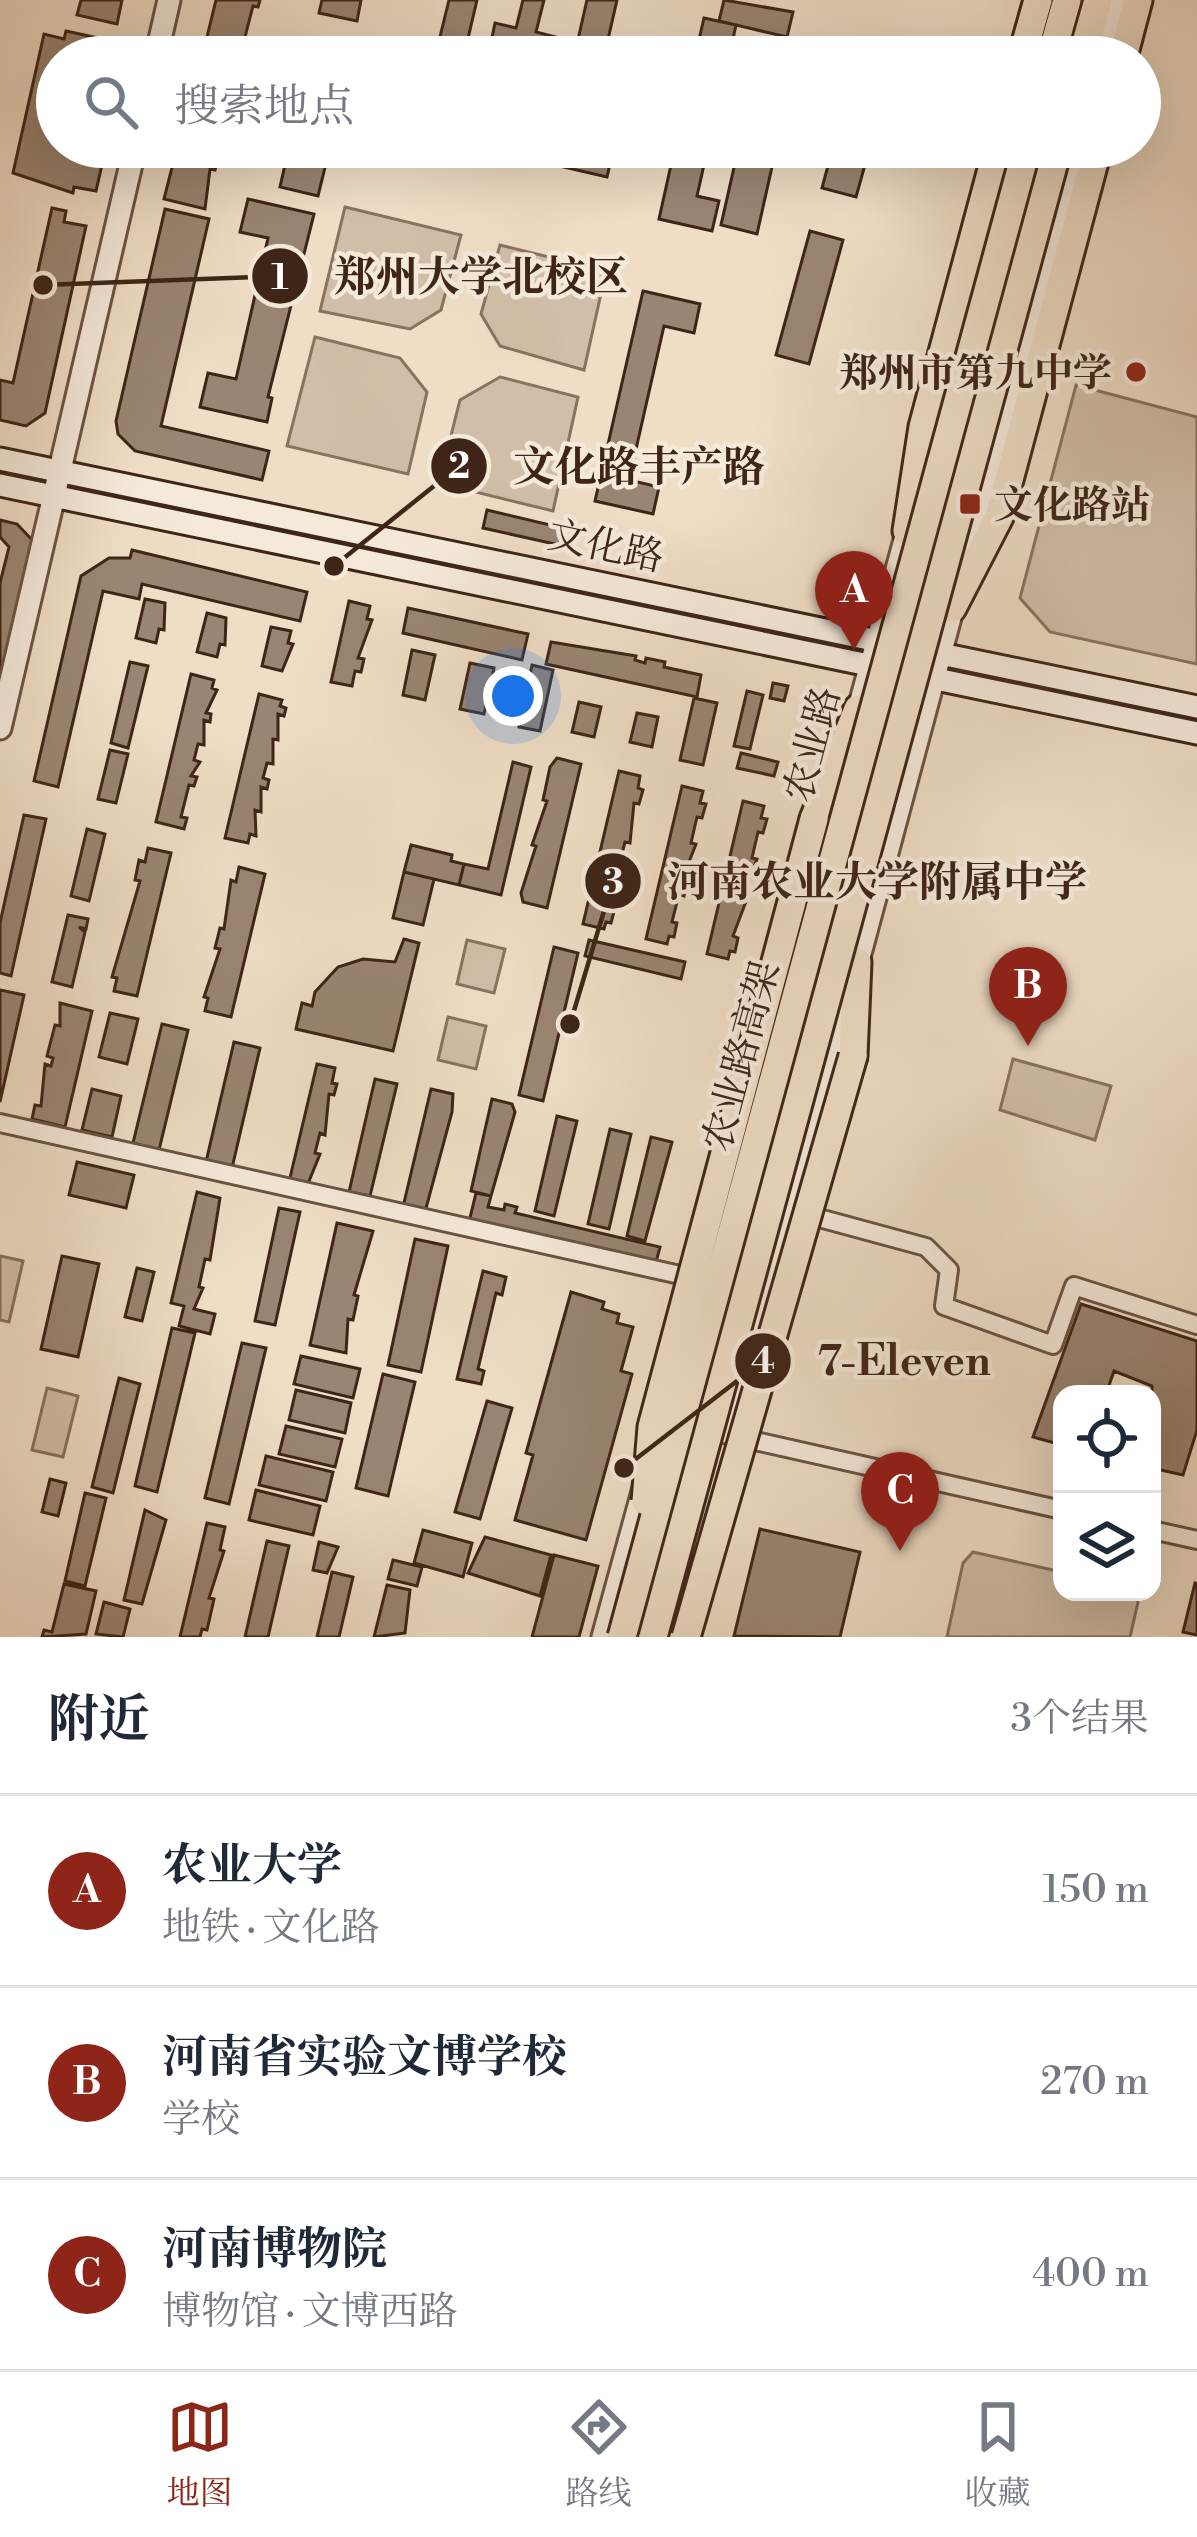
<!DOCTYPE html>
<html lang="zh">
<meta charset="utf-8">
<style>
body{margin:0;font-family:"Libre Bodoni","Noto Serif SC",serif;background:#f6f6f7;color:#1f2937}
.controls{position:absolute;right:36px;bottom:36px;display:grid;overflow:hidden;border-radius:24px;box-shadow:0 12px 48px #0002}
.controls button{width:108px;height:108px;display:grid;place-items:center;padding:0;border:0;border-bottom:3px solid #e0e1e3;background:#fff;color:#1f2937;font:60px sans-serif}
.you{position:absolute;left:513px;top:696px;width:42px;height:42px;margin:-30px;border:9px solid #fff;border-radius:50%;background:#1a73e8;box-shadow:0 0 0 18px #1a73e833}
.badge{display:grid;place-items:center;width:78px;height:78px;border-radius:50%;background:#8f2418;color:#fff;font-size:39px;font-weight:700}
.pin{position:absolute;translate:-50% -99px;filter:drop-shadow(0 3px 6px #0008)}
.pin::after{content:'';position:absolute;top:63px;width:42px;height:36px;background:inherit;clip-path:polygon(0 0,100% 0,50% 100%)}
.list{margin:0;padding:0;list-style:none}
h2{display:flex;justify-content:space-between;align-items:center;height:156px;margin:0;padding:0 48px;font-size:51px}
h2 small{font-size:39px;font-weight:400;color:#747a83}
.list li{display:grid;grid-template-columns:78px 1fr auto;gap:36px;align-items:center;box-sizing:border-box;height:192px;padding:0 48px;border-top:3px solid #e0e1e3}
.list b{display:block;font-size:45px;white-space:nowrap}
.list p{margin:0;font-size:39px;white-space:nowrap;color:#747a83}
.list em{font-size:39px;font-style:normal;color:#747a83}
.icon{flex:none;width:66px;height:66px;fill:none;stroke:currentColor;stroke-width:2;stroke-linecap:round;stroke-linejoin:round}
.map{position:relative;flex:none;width:1197px;height:1637px;overflow:hidden}
.search{position:absolute;background:#fff;box-shadow:0 12px 48px #0002;left:36px;right:36px;top:36px;height:132px;display:flex;align-items:center;gap:30px;box-sizing:border-box;padding:0 42px;border-radius:66px;color:#747a83;font-size:45px}
.sheet{height:732px;background:#fff}
nav{display:flex;justify-content:space-around;align-items:center;box-sizing:border-box;height:168px;border-top:3px solid #e0e1e3;background:#fff;font-size:33px;color:#747a83}
nav a{display:grid;justify-items:center;gap:6px}
nav .on{color:#8f2418}
.map>svg:first-child{display:block}
</style>
<div class="map">
<svg width="1197" height="1637" viewBox="0 0 1197 1637">
<rect width="100%" height="100%" fill="#efddc6"/>
<filter id="stains"><feTurbulence type="fractalNoise" baseFrequency=".00167" numOctaves="4"/><feColorMatrix values="0 0 0 0 .2 0 0 0 0 .09 0 0 0 0 .02 0 0 0 .5 -.17"/></filter>
<radialGradient id="worn" r=".72"><stop offset=".6" stop-color="#630" stop-opacity="0"/><stop offset="1" stop-color="#630" stop-opacity=".3"/></radialGradient>
<!-- green -->
<path fill="#d1bea8" stroke="#887260" stroke-width="3" d="M345,207L461,235L441,310L410,329L320,311Z
M500,245L606,271L584,370L500,346L481,314Z
M315,337L400,358L427,392L408,474L287,446Z
M500,377L578,397L553,511L439,483L460,400Z
M1076,385L1197,417V664L1050,632L1020,598Z
M467,940L505,949L494,993L457,984Z
M448,1017L486,1026L476,1069L438,1060Z
M1013,1059L1111,1086L1095,1140L1000,1110Z
M0,1256L23,1261L9,1322L0,1320Z
M47,1388L78,1396L63,1457L32,1450Z
M973,1552L1062,1572V1592H1135L1138,1602L1130,1637H947L963,1563Z"/>
<!-- building -->
<path fill="#9a8572" stroke="#3e2517" stroke-width="3" d="M81,0H122L117,24L77,15Z
M216,0H260L258,7L253,6L245,37L250,38L248,47L207,37Z
M322,0H361L357,21L319,13Z
M449,0H477L466,47L439,41Z
M523,0H544L536,32L556,37L552,57H488L495,23L516,28Z
M587,0H617L604,57H574Z
M724,0L793,12L787,37L719,21Z
M704,18L736,25L729,57H695Z
M66,31L107,40L105,48L127,53L126,57H57V147H106L96,191L74,187L73,193L13,173L44,34L64,39Z
M213,42L244,49L242,57H210Z
M313,42L352,51L350,57H310Z
M289,147H330L318,196L280,187Z
M476,147H614L607,177Z
M675,147H708L697,196L719,201L712,231L659,219Z
M750,147L767,149L765,156L774,158L757,234L721,225L738,150L749,152Z
M833,147H870L856,197L822,188Z
M176,152L217,162L215,170L210,169L205,209L164,199Z
M248,199L314,214L268,397L272,398L267,422L200,407L208,373L236,379L268,238L240,232Z
M52,208L66,211L64,222L86,226L45,413L26,426L0,420V380L13,383Z
M165,209L209,219L161,426L269,451L262,480L135,451L118,434L116,421Z
M810,231L843,240L809,364L776,355Z
M643,291L700,304L694,333L664,326L629,480L659,487L653,514L595,501Z
M487,510L563,528L559,545L483,528Z
M0,520L17,524L35,543L0,695V583L9,547L0,537Z
M132,550L307,592L300,621L142,584L139,599L103,591L58,787L34,781L81,576L109,558H130Z
M145,599L165,603L164,630L159,629L156,643L136,638Z
M349,601L370,606L367,619L372,620L358,658L364,659L361,672L355,671L352,686L331,682Z
M408,608L528,634L522,660L403,633Z
M207,613L226,618L225,645L220,644L217,657L197,652Z
M271,627L291,631L288,643L293,644L282,671L262,666Z
M551,642L636,656L635,660L645,663L646,658L665,662L664,667L701,675L697,697L546,664Z
M412,650L435,655L425,700L403,695Z
M130,662L148,666L128,748L111,743Z
M470,663L494,668L484,714L460,709Z
M532,665L553,670L540,731L519,727Z
M191,674L214,680L212,688L217,690L206,713L211,714L210,722L204,720V745L198,744L194,760L200,762L191,776L197,777L194,786L189,785L181,817L187,818L184,829L156,822Z
M773,683L788,686L784,701L770,698Z
M747,691L763,695L750,749L734,746Z
M259,694L282,700L280,706L286,708L284,716L278,714V740L273,739V764L267,763L263,778L269,780L267,789L261,787V812L255,810L256,836L250,834L248,843L225,838Z
M694,698L717,703L703,765L680,760Z
M579,702L601,707L594,737L572,732Z
M637,713L658,717L652,747L630,742Z
M110,750L128,754L116,803L98,799Z
M741,753L778,762L774,776L737,768Z
M557,758L581,764L547,908L523,902L521,893L536,846L532,845L547,801L543,800L550,767Z
M513,762L531,767L501,895L459,885L464,864L488,869Z
M619,771L640,776L638,788L643,790L639,804L634,803L630,843L625,842L619,866L625,867L609,907L615,908L611,923L606,922L604,929L583,924Z
M682,786L703,791L700,803L706,804L702,818L697,817L691,843L696,844L682,880L687,881L684,896L679,894L672,922L677,923L674,937L669,936L667,944L646,939Z
M743,801L764,806L761,818L767,819L763,833L758,832L752,858L757,859L743,895L748,896L733,936L738,938L735,952L730,951L728,959L707,954Z
M24,815L46,819L11,976L0,973V923Z
M87,829L105,834L89,901L71,896Z
M411,845L452,855L451,861L464,864L459,885L404,872Z
M148,848L171,853L137,996L114,991L117,978L112,977L140,881L135,880L139,860L145,862Z
M239,867L265,874L231,1017L205,1011L208,998L204,997L220,949L215,948L220,928L224,929L231,880L236,882Z
M404,872L434,879L423,925L393,918Z
M68,915L88,919L86,929L79,927L85,932L72,987L52,982Z
M404,939L419,943L393,1051L296,1029L302,1003L312,1006L315,992L338,967L363,959L395,962Z
M589,940L685,962L681,979L585,956Z
M554,947L578,953L543,1101L519,1095Z
M0,990L24,995L0,1102Z
M60,1003L92,1011L65,1127L32,1119L35,1105L41,1106L45,1064L51,1066L53,1058L47,1056L55,1025L60,1026Z
M110,1013L138,1019L127,1064L99,1057Z
M162,1024L188,1030L159,1150L133,1143Z
M234,1042L260,1048L232,1168L206,1162Z
M317,1064L335,1068L332,1083L337,1084L334,1095L329,1094L325,1135L320,1133L315,1153L320,1154L307,1186L289,1182Z
M375,1079L397,1084L370,1196L349,1192Z
M92,1089L121,1096L112,1137L82,1130Z
M431,1089L453,1094L452,1112L425,1212L403,1207Z
M492,1099L512,1104L515,1112L491,1196L471,1191Z
M557,1116L577,1121L554,1216L535,1211Z
M610,1129L631,1134L609,1229L588,1224Z
M651,1137L672,1142L645,1241L627,1236Z
M77,1162L134,1175L126,1208L69,1195Z
M197,1192L220,1198L210,1260L205,1259L199,1287L203,1288L194,1309L215,1314L210,1334L179,1326L184,1306L171,1303Z
M476,1193L491,1196L488,1207L504,1210L505,1204L517,1207L515,1213L660,1247L655,1266L469,1222Z
M279,1208L300,1212L275,1325L255,1321Z
M337,1223L373,1231L354,1295L358,1296L353,1320L348,1319L346,1353L310,1345Z
M415,1239L448,1246L421,1372L388,1365Z
M62,1256L99,1264L78,1357L41,1349Z
M137,1268L154,1272L142,1321L125,1317Z
M483,1271L506,1277L502,1295L496,1293L478,1369L484,1371L481,1384L457,1379Z
M571,1292L604,1302L602,1309L619,1314L617,1323L633,1327L621,1371L632,1374L586,1540L515,1520L533,1455L526,1453Z
M1081,1304L1197,1341V1430L1183,1475L1152,1468V1386L1114,1371L1106,1394H1062V1445L1033,1437Z
M172,1328L195,1333L157,1492L135,1486Z
M242,1343L266,1348L229,1504L205,1498Z
M301,1356L360,1369L353,1398L294,1384Z
M383,1374L415,1382L388,1496L356,1488Z
M119,1378L140,1384L113,1493L92,1487Z
M296,1390L351,1403L345,1433L289,1420Z
M487,1401L512,1408L480,1519L455,1512Z
M286,1426L342,1439L335,1467L279,1454Z
M266,1456L333,1472L326,1501L259,1485Z
M50,1479L66,1483L58,1516L42,1512Z
M256,1490L320,1506L313,1535L249,1520Z
M85,1493L106,1498L85,1586L65,1581Z
M145,1510L166,1520L142,1604L124,1600Z
M207,1523L225,1527L220,1550L224,1551L209,1598L214,1599L207,1630L202,1629L200,1637H180Z
M760,1529L860,1552L840,1637L734,1636Z
M423,1530L472,1543L463,1577L414,1563Z
M485,1537L551,1555L540,1596L468,1573Z
M267,1541L289,1546L268,1637H245Z
M319,1542L338,1547L327,1573L313,1570Z
M554,1555L598,1566L579,1637H532Z
M393,1560L422,1567L417,1586L388,1579Z
M332,1572L353,1577L339,1637H317Z
M1195,1583L1197,1584V1635L1183,1632Z
M64,1584L96,1591L86,1634L42,1637L44,1630L52,1632Z
M387,1585L410,1590L405,1633L374,1637Z
M104,1602L130,1609L123,1637L96,1634Z"/>
<g fill="none" stroke-linecap="round" stroke-linejoin="round">
<!-- minor casing -->
<g stroke="#6a5343" stroke-width="22">
<path id="minor" d="M0,1123L756,1292
M808,1215L926,1247L949,1270L944,1306L1053,1345L1074,1286L1197,1325
M671,1422L1062,1510
M1152,1530L1197,1540"/>
</g>
<!-- tertiary casing -->
<g stroke="#6a5343" stroke-width="27">
<path id="tertiary" d="M156,57L169,0
M1102,57L1118,0
M975,285L1013,147
M856,719L911,518
M0,728L135,147
M816,864L835,796
M733,1428L1076,147
M603,1637L645,1484"/>
</g>
<!-- secondary casing -->
<g stroke="#3e2517" stroke-width="27">
<path id="secondary" d="M0,459L1197,707
M0,485L1197,733"/>
</g>
<!-- trunk casing -->
<g stroke="#3e2517" stroke-width="33">
<path id="trunk" d="M1022,57L1038,0
M1051,57L1067,0
M1082,57L1098,0
M1123,57L1138,0
M907,531L923,427L998,147
M952,608L999,517L1098,147
M814,819L858,709
M853,1056L857,962"/>
</g>
<!-- minor -->
<use href="#minor" stroke="#f5e9da" stroke-width="16"/>
<!-- tertiary -->
<use href="#tertiary" stroke="#f5e9da" stroke-width="21"/>
<!-- secondary -->
<use href="#secondary" stroke="#f5e9da" stroke-width="21"/>
<!-- trunk -->
<use href="#trunk" stroke="#efddc6" stroke-width="27"/>
<!-- trunk-bridge casing -->
<g stroke="#3e2517" stroke-width="33" stroke-linecap="butt">
<path id="trunk-bridge" d="M646,1501L652,1427L814,819
M622,1637L1027,147
M653,1637L1058,147
M686,1637L853,1056"/>
</g>
<!-- trunk-bridge -->
<use href="#trunk-bridge" stroke="#efddc6" stroke-width="27"/>
</g>
<!-- markers -->
<g fill="#8f2418" stroke="#f5e9da" stroke-width="4.5">
<circle cx="1136" cy="372" r="12"/>
<rect x="958" y="492" width="24" height="24" rx="6"/>
</g>
<g text-anchor="middle" stroke-width="9" stroke-linejoin="round" paint-order="stroke">
<!-- poi labels -->
<g font-size="39" font-weight="bold" fill="#3e2517" stroke="#f5e9da" text-anchor="end">
<text x="1112" y="386">郑州市第九中学</text>
<text x="994" y="518" text-anchor="start">文化路站</text>
</g>
<!-- street labels -->
<g font-size="39" fill="#3e2517" stroke="#f5e9da">
<text transform="translate(606 545) rotate(12)" y="14">文化路</text>
<text transform="translate(811 744) rotate(-75)" y="14">农业路</text>
<text transform="translate(740 1056) rotate(-75)" y="14">农业路高架</text>
</g>
</g>
<!-- callouts -->
<path fill="none" stroke="#3e2517" stroke-width="4.5" d="M43 285L280 276M334 566L459 466M570 1024L613 881M624 1468L763 1361"/>
<g fill="#3e2517" stroke="#f5e9da" stroke-width="4.5">
<circle cx="43" cy="285" r="12"/>
<circle cx="334" cy="566" r="12"/>
<circle cx="570" cy="1024" r="12"/>
<circle cx="624" cy="1468" r="12"/>
<circle cx="280" cy="276" r="30"/>
<circle cx="459" cy="466" r="30"/>
<circle cx="613" cy="881" r="30"/>
<circle cx="763" cy="1361" r="30"/>
</g>
<g font-size="36" text-anchor="middle" font-weight="bold" fill="#fff">
<text x="280" y="289">1</text>
<text x="459" y="478">2</text>
<text x="613" y="894">3</text>
<text x="763" y="1373">4</text>
</g>
<g font-size="42" text-anchor="middle" font-weight="bold" fill="#3e2517" stroke="#f5e9da" stroke-width="9" stroke-linejoin="round" paint-order="stroke">
<text x="481" y="291">郑州大学北校区</text>
<text x="639" y="481">文化路丰产路</text>
<text x="877" y="896">河南农业大学附属中学</text>
<text x="904" y="1375">7-Eleven</text>
</g>
<rect width="100%" height="100%" filter="url(#stains)"/>
<rect width="100%" height="100%" fill="url(#worn)"/>
</svg>
<div class="controls">
<button><svg class="icon" aria-label="locate" viewBox="0 0 24 24"><circle cx="12" cy="12" r="6"/><path d="M12 2v4M12 18v4M2 12h4M18 12h4"/></svg></button>
<button><svg class="icon" aria-label="layers" viewBox="0 0 24 24"><path d="M12 4l9 5-9 5-9-5zM3 14l9 5 9-5"/></svg></button>
</div>
<div class="you"></div>
<div class="pin badge" style="left:854px;top:650px">A</div>
<div class="pin badge" style="left:1028px;top:1046px">B</div>
<div class="pin badge" style="left:900px;top:1551px">C</div>
<div class="search"><svg class="icon" aria-label="search" viewBox="0 0 24 24"><circle cx="10" cy="10" r="6"/><path d="M15 15l6 6"/></svg>搜索地点</div>
</div>
<section class="sheet">
<h2>附近<small>3个结果</small></h2>
<ul class="list">
<li><span class="badge">A</span><div><b>农业大学</b><p>地铁 · 文化路</p></div><em>150 m</em></li>
<li><span class="badge">B</span><div><b>河南省实验文博学校</b><p>学校</p></div><em>270 m</em></li>
<li><span class="badge">C</span><div><b>河南博物院</b><p>博物馆 · 文博西路</p></div><em>400 m</em></li>
</ul>
</section>
<nav>
<a class="on"><svg class="icon" aria-label="map" viewBox="0 0 24 24"><path d="M3 6l6-2 6 2 6-2v14l-6 2-6-2-6 2zM9 4v14M15 6v14"/></svg>地图</a>
<a><svg class="icon" aria-label="directions" viewBox="0 0 24 24"><path d="M12 3l9 9-9 9-9-9zM9 14v-3h6M13 9l2 2-2 2"/></svg>路线</a>
<a><svg class="icon" aria-label="saved" viewBox="0 0 24 24"><path d="M7 4h10v16l-5-4-5 4z"/></svg>收藏</a>
</nav>
